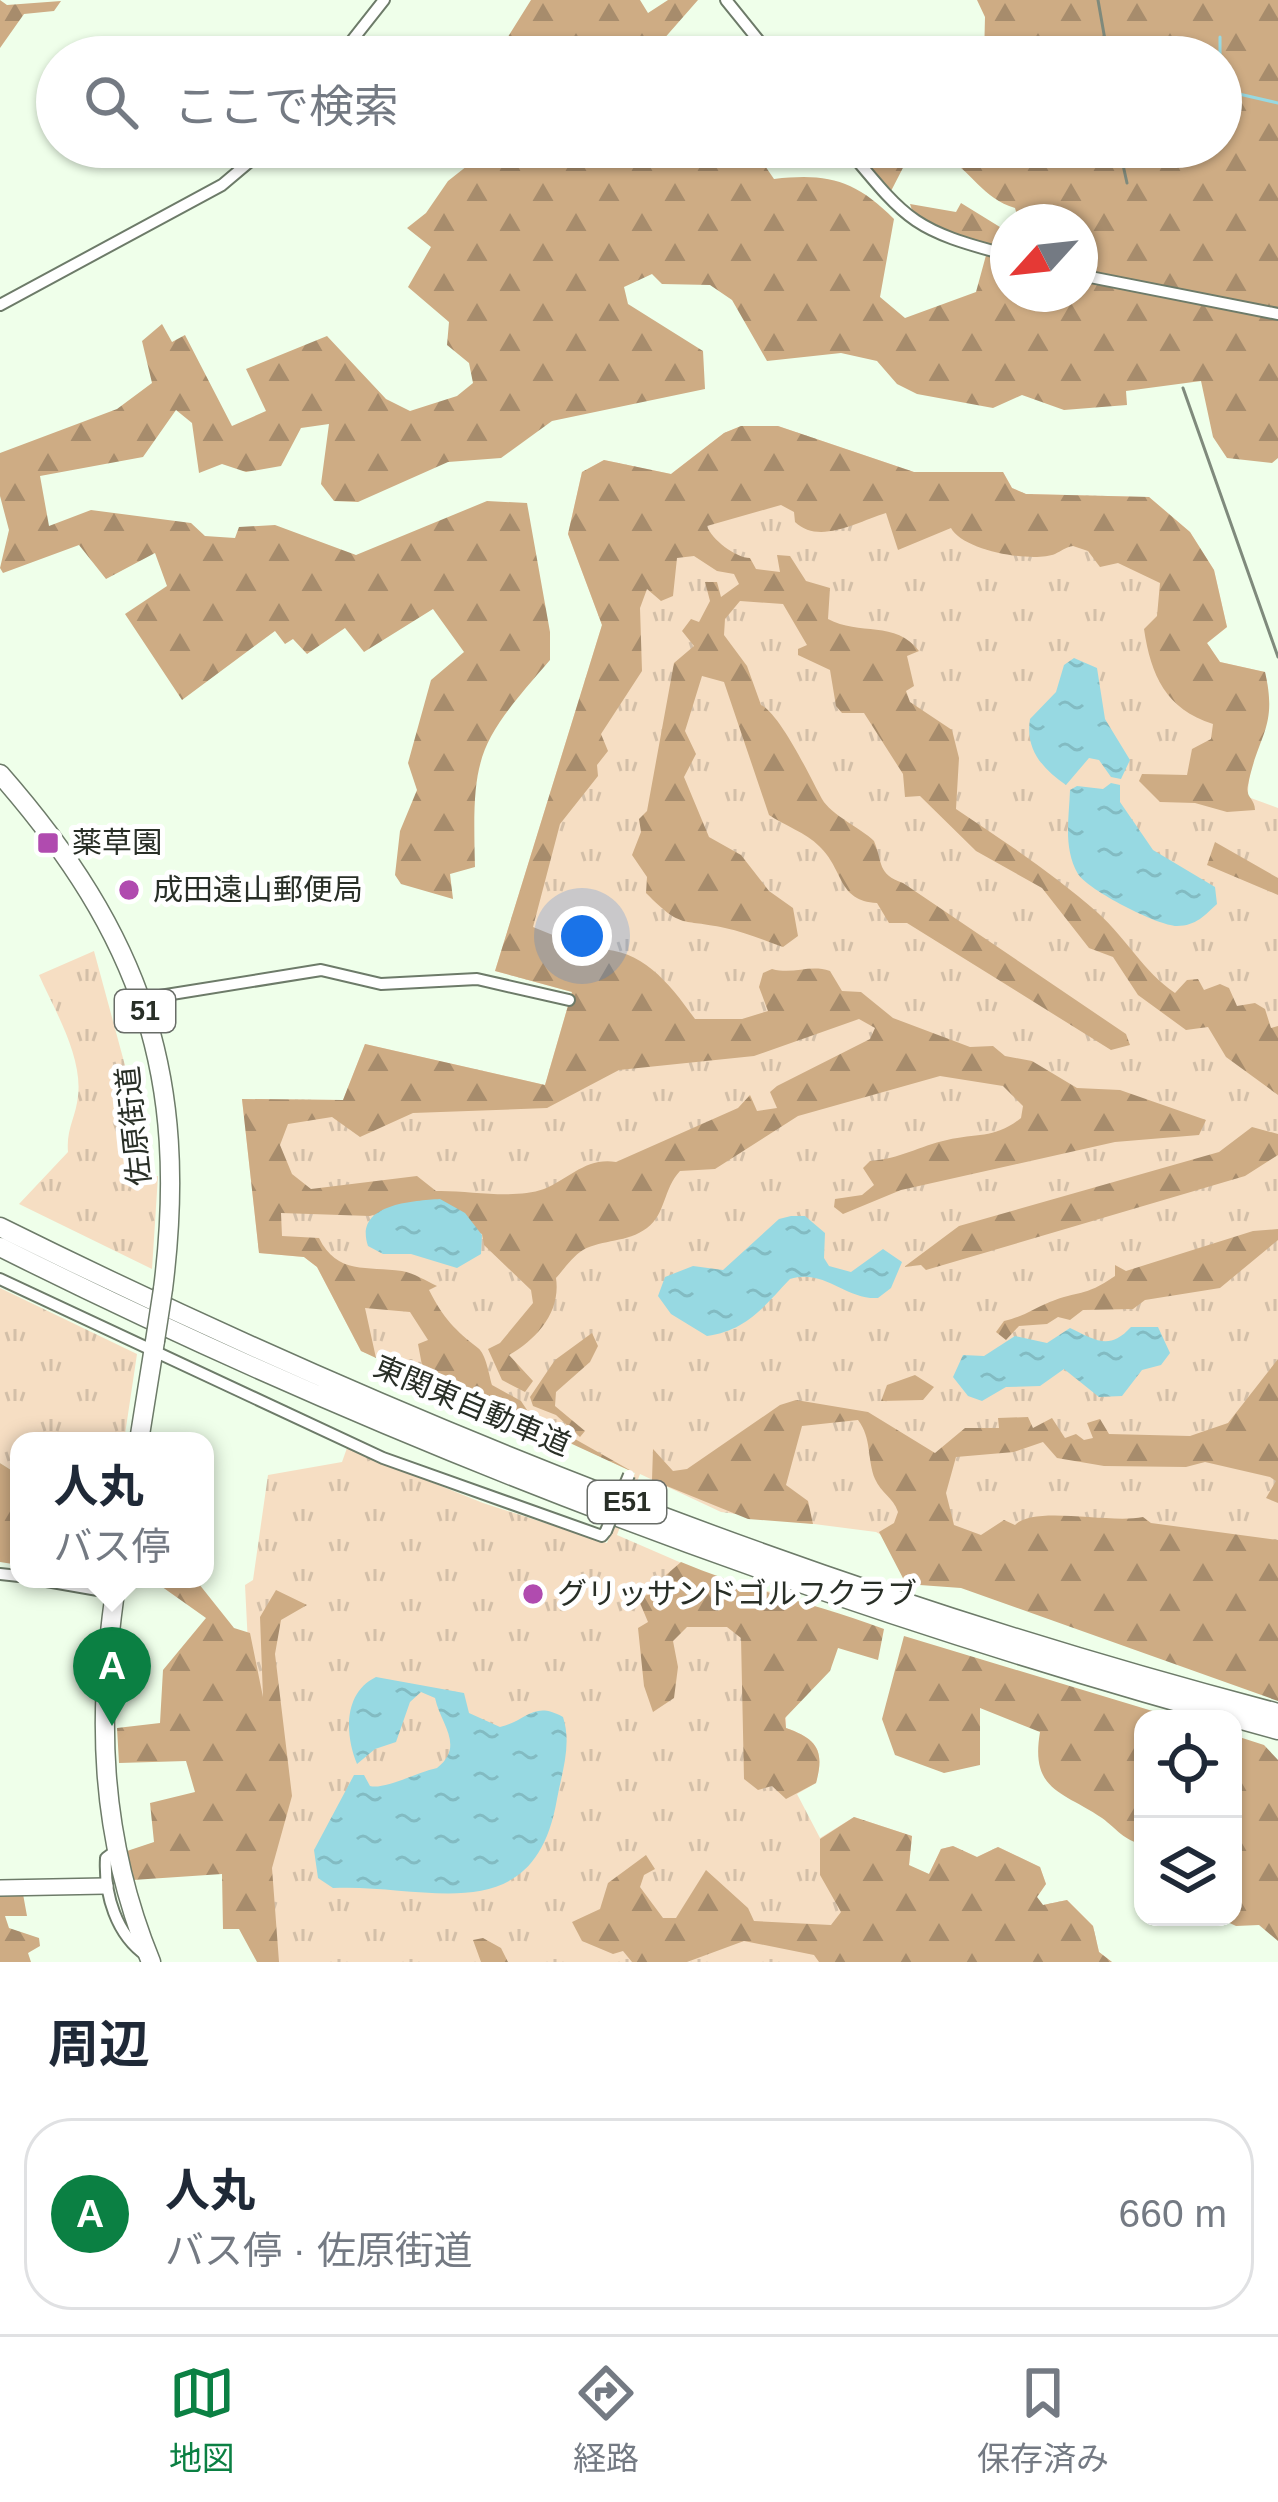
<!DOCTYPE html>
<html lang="ja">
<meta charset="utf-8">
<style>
body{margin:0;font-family:Arial,"Noto Sans JP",sans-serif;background:#f6f6f7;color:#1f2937}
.controls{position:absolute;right:36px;bottom:36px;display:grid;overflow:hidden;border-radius:24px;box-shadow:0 3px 9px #0004}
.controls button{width:108px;height:108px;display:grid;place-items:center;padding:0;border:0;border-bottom:3px solid #e0e1e3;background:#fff;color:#1f2937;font:60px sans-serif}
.compass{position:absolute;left:990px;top:204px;width:108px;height:108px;border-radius:50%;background:#fff;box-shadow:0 3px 9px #0004;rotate:243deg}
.you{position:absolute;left:582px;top:936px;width:42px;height:42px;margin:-30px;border:9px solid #fff;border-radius:50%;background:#1a73e8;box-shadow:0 0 0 18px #1a73e833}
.badge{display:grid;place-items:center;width:78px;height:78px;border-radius:50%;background:#0b8043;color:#fff;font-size:39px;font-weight:700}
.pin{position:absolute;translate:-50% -99px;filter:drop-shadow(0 3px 6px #0008)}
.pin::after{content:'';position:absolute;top:63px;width:42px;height:36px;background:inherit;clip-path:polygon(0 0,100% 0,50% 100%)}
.popup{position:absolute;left:10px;top:1432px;width:204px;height:156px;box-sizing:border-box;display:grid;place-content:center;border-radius:24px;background:#fff;filter:drop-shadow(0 3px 9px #0005);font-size:39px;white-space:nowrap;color:#747a83}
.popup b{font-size:45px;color:#1f2937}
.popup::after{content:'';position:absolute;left:50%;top:100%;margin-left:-24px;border:24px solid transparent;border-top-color:#fff}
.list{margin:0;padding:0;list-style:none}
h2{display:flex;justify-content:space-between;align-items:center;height:156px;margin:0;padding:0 48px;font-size:51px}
h2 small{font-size:39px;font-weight:400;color:#747a83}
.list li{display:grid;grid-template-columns:78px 1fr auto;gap:36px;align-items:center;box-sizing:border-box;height:192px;margin:0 24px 24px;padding:0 24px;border:3px solid #e0e1e3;border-radius:48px}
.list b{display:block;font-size:45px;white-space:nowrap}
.list p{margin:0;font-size:39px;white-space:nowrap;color:#747a83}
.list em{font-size:39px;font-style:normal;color:#747a83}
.icon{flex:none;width:66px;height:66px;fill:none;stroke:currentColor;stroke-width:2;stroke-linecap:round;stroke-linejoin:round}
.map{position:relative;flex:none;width:1278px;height:1962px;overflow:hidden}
.search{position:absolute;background:#fff;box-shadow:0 3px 9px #0004;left:36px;right:36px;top:36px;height:132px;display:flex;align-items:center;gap:30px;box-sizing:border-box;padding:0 42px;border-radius:66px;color:#747a83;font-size:45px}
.sheet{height:372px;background:#fff}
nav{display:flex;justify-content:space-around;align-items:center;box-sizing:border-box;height:168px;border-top:3px solid #e0e1e3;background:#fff;font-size:33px;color:#747a83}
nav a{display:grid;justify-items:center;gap:6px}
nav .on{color:#0b8043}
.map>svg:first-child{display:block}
</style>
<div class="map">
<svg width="1278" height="1962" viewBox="0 0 1278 1962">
<defs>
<pattern id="grass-tufts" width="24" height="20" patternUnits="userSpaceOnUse" patternTransform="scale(3)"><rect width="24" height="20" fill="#f6dec3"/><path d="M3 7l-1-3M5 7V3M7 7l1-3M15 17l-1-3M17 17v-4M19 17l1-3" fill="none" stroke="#d3bfa8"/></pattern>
<pattern id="forest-firs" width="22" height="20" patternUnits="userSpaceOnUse" patternTransform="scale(3)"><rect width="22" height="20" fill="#ceac84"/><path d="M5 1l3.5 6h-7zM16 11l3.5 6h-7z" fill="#a78c6c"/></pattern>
<pattern id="water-ripples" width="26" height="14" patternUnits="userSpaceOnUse" patternTransform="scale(3)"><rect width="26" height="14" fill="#97d9e2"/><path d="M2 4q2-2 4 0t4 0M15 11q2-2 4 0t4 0" fill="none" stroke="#82bbc2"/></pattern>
</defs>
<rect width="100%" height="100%" fill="#efffea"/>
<!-- grass -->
<path fill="url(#grass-tufts)" d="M741,426H778L914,472H1003L1012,488L1026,494L1149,497L1190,532L1214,570L1227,627L1207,643L1220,662L1265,672C1278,732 1248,743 1248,797L1278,808V1674L912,1553L876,1532L721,1512L640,1474L617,1535L737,1587L787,1594L786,1728C817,1739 825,1750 816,1783L797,1794L820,1838L854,1817L912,1836L909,1866L929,1874L941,1849L953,1846L977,1857L998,1847L1040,1867L1046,1884L1037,1897L1043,1905L1067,1900L1093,1926L1099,1952L1112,1962H264L245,1585L253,1580L268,1475L342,1462L347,1448L483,1503L607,1543L635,1473L457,1389L361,1351L317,1267L304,1257L259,1253L242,1099L343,1100L365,1044L545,1085L572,992L495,971L602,625L568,534L582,472L604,460L671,474L724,433Z
M94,951L133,1095L120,1105L121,1141L141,1179L158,1176L152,1269L19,1204L68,1152C66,1129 76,1117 78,1096C83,1057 54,1009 39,975Z
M0,1288L137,1354L124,1441H19V1475L0,1463Z"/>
<!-- forest -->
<path fill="url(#forest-firs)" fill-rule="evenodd" d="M0,0L7,5L61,1L54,11L24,14L0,48Z
M531,0H640L648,13L668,0H698L648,57H502L501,48Z
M977,0H1278V458L1272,463L1227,458L1213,437L1201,381L1126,391L1127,405L1064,410L1022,395L993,408L917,394L897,384L877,361L841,353L767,361L732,300L710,285L662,284L652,274L624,287L628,304L703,351L705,389L552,421L501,458L448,462L358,502L334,501L321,484L329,424L301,428L281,466L246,472L222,464L199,473L192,423L176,410L143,457L40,476L49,526L91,510L191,523L205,536L235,538L239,527L275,525L356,555L487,501L527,503L550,632V660C476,745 472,754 475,867L450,874L453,899L401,884L395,875L400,831L417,790L408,763L431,680L464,652L433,609L364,652L345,628L307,654L293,639L285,644L275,631L182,700L125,614L167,586L155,553L106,579L79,545L3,573L0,568L9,530L0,496V453L117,409L152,383L142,341L162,324L172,342L185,335L232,426L266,411L246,369L327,336L386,399L410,411L457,396L473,383L469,363L447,345L449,322L408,287L431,247L407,228L426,213L448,181L491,147H752L774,179C828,173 855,180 894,219L880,297L905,318L976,292L988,248L942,235L914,216L910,204L956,212L961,203L1008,232V294H1080V222H1019L1015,208C983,199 971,170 942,154L907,160L890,193L851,147H972L975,152L982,147H1221V57H984L985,17Z
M741,426H778L914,472H1003L1012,488L1026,494L1149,497L1190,532L1214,570L1227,627L1207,643L1220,662L1265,672C1278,728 1258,734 1248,785C1245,798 1255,798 1255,810L1227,812L1195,803L1160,802L1139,781L1142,774L1187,775L1192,749L1211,739L1213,724C1166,709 1151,676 1144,629L1157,616L1160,583L1118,563L1100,567L1088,551L1073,546C1066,547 1061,551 1055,554C1033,563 963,551 951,528L898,550L886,513C857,522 819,545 795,522L794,512L781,505L707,526C711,539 736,558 750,558L756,569L780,572L777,555L790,556L806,581L830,588L828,619C859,636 896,620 919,651L907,656L914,686L906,691L910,702L952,730L959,758L956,809C1005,842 1054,874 1098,913C1127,939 1143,971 1175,993L1187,980L1198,979L1204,990L1220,984L1229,988L1237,1006L1255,1003L1265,1009L1271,1028L1278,1026V1095L1226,1057L1208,1027L1186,1030L1138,995L1113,957L1089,948L1042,888L976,851L920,796L905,797L903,774L864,713H842L836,706L830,670L798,655V649L807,645L783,604L740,601L725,619L724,635L747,666L761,705C781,715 811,779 822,799C831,815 861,828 874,841C883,863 877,874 903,883L1126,1034L1130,1045L1111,1050L907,923H889L877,903C837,901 844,869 819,846C806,833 784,825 769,815L724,682L702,676L685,731L696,754L684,777L709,837L741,855L769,891L793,908L798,936L783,947C764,940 744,932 725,928C680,918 683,930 646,893L647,877L632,855L641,832L639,819L647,811L674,663L694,646L682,631L691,619L699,622L710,601L705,582H717L721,597L739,584L734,574L717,571L694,556L677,558L673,596L661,601L647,589L640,608L642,671L601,734L608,751L597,765L598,776L560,824L533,927L565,940L572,953C631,937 663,974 695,1019H742L768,1011L759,987L763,973L772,969C794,975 809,964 830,971L842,991L861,992L893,1018L970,1047L993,1046L1005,1056L1032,1061L1077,1088L1120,1090L1206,1120L1199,1135L1115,1142L901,1190L843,1214L834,1207L835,1199L862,1195L874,1185L863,1168L870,1161C900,1159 919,1146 947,1140C977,1133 995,1139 1021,1118L1023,1106L1003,1086L940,1076L798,1116L715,1169L680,1171C663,1189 666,1214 647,1228C627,1243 603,1239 583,1250C573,1256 564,1269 556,1278C561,1312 537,1339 509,1355L533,1381L525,1392L502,1380L488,1349L500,1343L533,1303L531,1290L484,1245L482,1234L402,1206L370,1216L281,1213L282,1236L319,1238C337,1275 367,1266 402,1271C414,1273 426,1281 437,1286L429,1290C443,1318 456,1331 478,1348C486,1354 489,1375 492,1385L521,1401L529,1413L635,1473L424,1376L418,1344L428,1340L410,1312L365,1308L376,1358L361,1351L317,1267L304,1257L259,1253L242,1099L343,1100L365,1044L545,1085L572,992L495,971L602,625L568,534L582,472L604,460L671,474L724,433ZM859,1019L875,1028L870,1039L777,1086L770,1092L777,1108L757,1111L750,1095L738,1108L616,1162C586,1157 569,1179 544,1189C512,1200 469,1190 436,1191L417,1176L311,1189L292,1174L280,1145L288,1124L332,1117L360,1137L413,1113L547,1108L619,1070L754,1056Z
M1215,842L1278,878V895L1207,865Z
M1252,1127L1278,1134V1155L1245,1176L926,1270L921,1265L904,1267L959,1226L1219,1152Z
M1278,1229V1240L1220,1288L1145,1300L1133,1309L1083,1310L1070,1320L1058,1317L1047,1324L1019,1326L1006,1340L996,1332L1004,1321C1025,1316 1033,1309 1050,1302C1079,1290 1083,1298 1115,1276V1265L1126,1271L1253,1231Z
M592,1333L598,1346L590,1362L556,1392L555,1406L585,1431L580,1437L556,1415L533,1406L530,1397L555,1360Z
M1278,1359V1503L1266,1498L1276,1481L1270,1477L1205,1462L1186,1467L1104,1466L1057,1458L1043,1442L1014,1452L956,1457L946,1493L954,1525L981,1535L1004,1520L1015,1525C1034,1505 1109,1524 1143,1517L1151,1523L1278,1540V1701L961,1588L906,1584L879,1532L894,1523L898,1512C893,1497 881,1493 875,1479C867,1460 872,1438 858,1420L802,1426L786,1485L808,1501L813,1524L748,1519L652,1480L653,1449L673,1471L687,1469L780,1405L796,1400L868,1412L935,1453L965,1428H999L998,1418L1028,1417L1033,1428L1052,1418L1065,1438L1076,1434L1084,1440L1093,1438L1087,1423L1100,1419L1109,1434L1190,1436L1228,1423Z
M915,1375L934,1387L923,1400L881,1401L887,1385Z
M0,1463L19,1475V1565L0,1562Z
M681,1562C747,1590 816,1603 884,1629L878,1660L838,1648L830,1671L785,1718L786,1728C817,1739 825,1750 816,1783L786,1799L772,1786L758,1790L744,1779L741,1638L727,1627H687L673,1641L678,1667L674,1698L653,1712L644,1686L638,1628L648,1622L640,1603L642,1596L659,1593L658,1582Z
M151,1579H195L234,1628L250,1633L263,1697L260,1617L276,1590L307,1605L281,1620L275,1654L292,1796L272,1868L279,1962H257L239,1929H223L222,1874L133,1880L127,1851L154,1842L150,1803L195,1792L186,1761L119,1763L117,1728L160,1723L163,1670L206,1618Z
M904,1636L1179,1719H1143V1844C1124,1841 1117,1829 1102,1818C1062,1791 1030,1791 1040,1732L980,1708V1765L944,1773L895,1755L882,1719Z
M1233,1735L1264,1745L1278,1760V1941L1259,1925L1236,1926L1217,1917H1233Z
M854,1817L912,1836L909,1865L929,1874L941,1849L953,1846L977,1857L998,1847L1040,1867L1046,1884L1037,1897L1043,1905L1067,1900L1093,1926L1099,1952L1112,1962H819L814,1955L744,1941L687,1962H632L623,1951L613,1954L582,1941L572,1922L600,1909L608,1883L646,1855L655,1869L644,1875L640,1887L663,1918H676L706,1870L748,1908L754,1921L831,1925L841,1912L820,1875V1839Z
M0,1894H23L27,1916H5L9,1928L39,1938L40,1946L28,1953L31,1962H0Z
M483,1938L501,1948L508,1962H481L473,1940Z"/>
<!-- water -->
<path fill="url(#water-ripples)" d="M1074,658L1097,668L1105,719L1130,760L1121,779L1111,777L1099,760L1089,758L1066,785C1043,769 1025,750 1030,719L1056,692L1064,665Z
M1111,783L1120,785V802L1153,850L1215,887L1217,904C1205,915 1196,926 1177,926C1158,926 1088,890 1078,874C1063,848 1069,819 1070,790L1077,786L1103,789Z
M440,1199L465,1213L482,1235L481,1254L457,1268L411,1254H383L368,1246C354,1205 409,1201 440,1199Z
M791,1216H805L825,1233L824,1258L829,1266L851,1272L883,1249L902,1262L891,1288L878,1298C846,1300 824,1268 790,1279C764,1306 748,1330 707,1336L671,1314L658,1296L665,1277L693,1266L723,1270L779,1219Z
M1131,1327H1158L1170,1353L1161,1365L1142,1370L1122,1396L1099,1397L1064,1369L1040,1386L1006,1387L982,1401L968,1396L953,1377L963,1355L984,1356L1015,1336L1047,1343L1070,1328C1096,1340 1109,1351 1131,1327Z
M376,1677L464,1693L469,1713L500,1727C527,1721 533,1700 563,1717C572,1744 562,1772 557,1799C534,1934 425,1883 333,1888L318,1878L314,1850L354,1775H364L370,1786C384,1790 418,1772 437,1768C465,1746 441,1725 435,1698L421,1692L410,1702L396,1742L375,1749L357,1764C345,1735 343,1693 376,1677Z"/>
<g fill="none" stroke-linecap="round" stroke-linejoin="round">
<!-- stream -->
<path stroke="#97d9e2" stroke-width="3" d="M1220,37V57
M1221,83L1239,94L1278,103"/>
<!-- street casing -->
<g stroke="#6d7b69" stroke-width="14">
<path id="street" d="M726,0L772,57
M339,57L384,0
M846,147C908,222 913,230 1008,255
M1080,275L1278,314
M0,305L222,185L267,147
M141,999L321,970L381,984L477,979L569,1000
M0,1279L383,1458L602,1536L606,1531
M0,1574L19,1576
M35,1579L115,1593
M114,1852L106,1858C104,1894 116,1935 147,1956"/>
</g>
<!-- secondary casing -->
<g stroke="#6d7b69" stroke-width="18">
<path id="secondary" d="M0,1888L105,1886"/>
</g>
<!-- highway casing -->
<g stroke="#6d7b69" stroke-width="21">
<path id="highway" d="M0,774C141,935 190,1075 163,1289
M0,1227C408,1429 837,1598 1278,1713
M0,1247C408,1451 838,1611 1278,1730
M139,1441L155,1341
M117,1579C96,1714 99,1835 151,1962"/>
</g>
<!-- street -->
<use href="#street" stroke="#fff" stroke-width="10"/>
<!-- secondary -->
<use href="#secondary" stroke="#fff" stroke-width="15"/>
<!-- highway -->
<use href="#highway" stroke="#fff" stroke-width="18"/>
<!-- rail -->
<path stroke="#7f8a7c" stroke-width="3" d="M1098,0L1108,57
M1119,147L1127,183
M1183,388L1278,657"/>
<!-- street-bridge casing -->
<g stroke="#6d7b69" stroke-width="14" stroke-linecap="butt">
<path id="street-bridge" d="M606,1531L629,1475"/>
</g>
<!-- highway-bridge casing -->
<g stroke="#6d7b69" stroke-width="21" stroke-linecap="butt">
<path id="highway-bridge" d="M155,1341L163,1289"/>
</g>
<!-- street-bridge -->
<use href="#street-bridge" stroke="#fff" stroke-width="10"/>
<!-- highway-bridge -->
<use href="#highway-bridge" stroke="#fff" stroke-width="18"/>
</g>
<!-- markers -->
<g fill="#b04baf" stroke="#fff" stroke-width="4.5">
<rect x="36" y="831" width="24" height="24" rx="6"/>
<circle cx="129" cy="890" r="12"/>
<circle cx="533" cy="1594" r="12"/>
</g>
<g text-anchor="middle" stroke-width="10" stroke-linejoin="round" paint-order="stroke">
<!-- shield labels -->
<g fill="#fff" stroke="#696d68" stroke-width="3">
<rect x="115" y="990" width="60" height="42" rx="9"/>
<rect x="588" y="1481" width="78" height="42" rx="9"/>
</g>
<g font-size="27" font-weight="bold" fill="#292f27">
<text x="145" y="1020">51</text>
<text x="627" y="1511">E51</text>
</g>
<!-- poi labels -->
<g font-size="30" fill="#292f27" stroke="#fff" text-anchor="start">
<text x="72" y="853">薬草園</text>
<text x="153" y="900">成田遠山郵便局</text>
<text x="557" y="1604">グリッサンドゴルフクラブ</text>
</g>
<!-- street labels -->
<g font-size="30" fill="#292f27" stroke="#fff">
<text transform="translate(134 1126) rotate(-96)" y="10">佐原街道</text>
<text transform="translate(472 1406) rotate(23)" y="10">東関東自動車道</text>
</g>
</g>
</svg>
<div class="controls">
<button><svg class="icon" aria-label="locate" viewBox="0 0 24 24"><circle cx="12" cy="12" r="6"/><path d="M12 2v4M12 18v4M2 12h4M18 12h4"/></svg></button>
<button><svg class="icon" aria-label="layers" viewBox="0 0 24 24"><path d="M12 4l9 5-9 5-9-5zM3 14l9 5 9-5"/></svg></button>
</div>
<svg class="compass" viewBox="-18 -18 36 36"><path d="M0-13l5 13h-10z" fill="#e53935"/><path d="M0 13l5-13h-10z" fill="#747a83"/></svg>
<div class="you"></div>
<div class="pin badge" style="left:112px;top:1726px">A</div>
<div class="popup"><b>人丸</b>バス停</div>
<div class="search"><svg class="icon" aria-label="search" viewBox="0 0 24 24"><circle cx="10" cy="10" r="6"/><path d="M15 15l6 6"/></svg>ここで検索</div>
</div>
<section class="sheet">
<h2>周辺<small></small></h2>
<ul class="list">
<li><span class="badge">A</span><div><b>人丸</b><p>バス停 · 佐原街道</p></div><em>660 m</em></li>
</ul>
</section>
<nav>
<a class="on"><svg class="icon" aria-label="map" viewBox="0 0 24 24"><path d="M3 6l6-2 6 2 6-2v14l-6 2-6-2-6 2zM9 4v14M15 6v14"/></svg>地図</a>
<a><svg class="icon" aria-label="directions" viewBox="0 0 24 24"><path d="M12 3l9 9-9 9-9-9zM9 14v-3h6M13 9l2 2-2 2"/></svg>経路</a>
<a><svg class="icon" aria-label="saved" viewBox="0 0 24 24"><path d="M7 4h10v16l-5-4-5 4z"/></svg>保存済み</a>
</nav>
